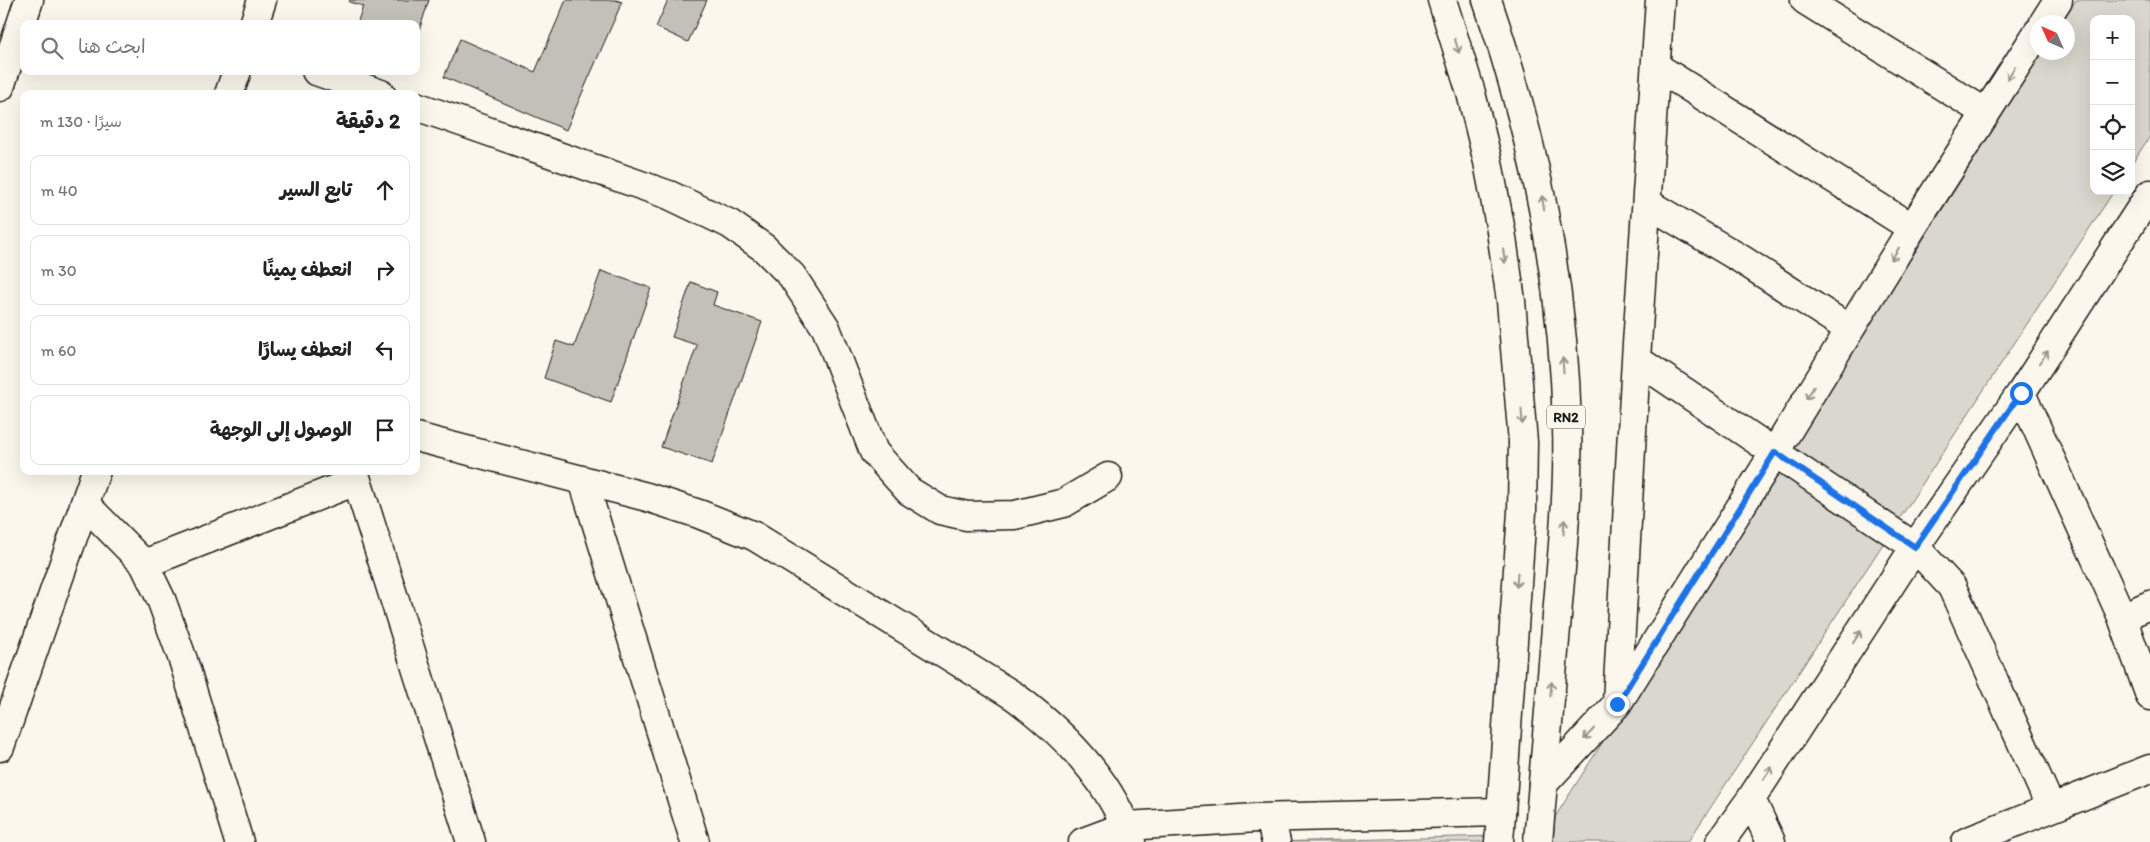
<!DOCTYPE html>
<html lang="ar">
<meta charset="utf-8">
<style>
body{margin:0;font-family:Itim,"Playpen Sans Arabic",sans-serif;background:#f2f2f2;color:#222;direction:rtl}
.controls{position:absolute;right:15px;top:15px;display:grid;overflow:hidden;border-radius:10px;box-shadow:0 5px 20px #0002}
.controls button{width:45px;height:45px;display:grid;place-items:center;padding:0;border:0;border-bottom:1px solid #e0e0e0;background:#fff;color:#222;font:25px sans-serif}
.compass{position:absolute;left:2030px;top:15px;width:45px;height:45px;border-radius:50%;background:#fff;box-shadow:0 5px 20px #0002;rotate:315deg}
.stop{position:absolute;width:15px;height:15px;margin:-11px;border:4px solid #1a73e8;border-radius:50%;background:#fff}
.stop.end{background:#1a73e8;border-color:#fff;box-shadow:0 1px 5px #0008}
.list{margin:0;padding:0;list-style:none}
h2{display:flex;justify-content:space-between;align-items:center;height:65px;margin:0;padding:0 20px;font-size:21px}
h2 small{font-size:16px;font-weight:400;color:#767676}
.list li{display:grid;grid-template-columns:32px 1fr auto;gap:15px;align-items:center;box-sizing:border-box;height:70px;margin:0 10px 10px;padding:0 10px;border:1px solid #e0e0e0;border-radius:10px}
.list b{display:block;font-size:19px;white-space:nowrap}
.list em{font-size:16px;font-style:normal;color:#767676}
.icon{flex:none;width:28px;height:28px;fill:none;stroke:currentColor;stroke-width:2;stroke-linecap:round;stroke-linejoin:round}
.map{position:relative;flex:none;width:2150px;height:842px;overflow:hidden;direction:ltr}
.search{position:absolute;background:#fff;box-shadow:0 5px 20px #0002;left:20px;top:20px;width:400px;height:55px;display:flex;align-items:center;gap:12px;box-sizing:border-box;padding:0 18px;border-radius:10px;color:#767676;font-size:19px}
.panel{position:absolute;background:#fff;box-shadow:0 5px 20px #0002;left:20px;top:90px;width:400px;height:385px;border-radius:10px;direction:rtl}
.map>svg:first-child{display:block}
</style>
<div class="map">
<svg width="2150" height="842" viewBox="0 0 2150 842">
<rect width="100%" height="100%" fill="#fbf7ec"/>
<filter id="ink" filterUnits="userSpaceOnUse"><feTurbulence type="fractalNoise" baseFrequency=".02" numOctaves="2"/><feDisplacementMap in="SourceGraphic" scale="10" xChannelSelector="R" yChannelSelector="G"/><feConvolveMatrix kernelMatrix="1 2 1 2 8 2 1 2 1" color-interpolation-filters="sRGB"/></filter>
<g filter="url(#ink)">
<!-- green -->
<path fill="#dad7ce" stroke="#7b7a75" d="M2076,0H2150V136L2131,165V19H2094V191H2114L1688,842H1553L1555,817L2042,53L2068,52V22H2062Z
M1494,836L1493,842H1273Z"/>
<!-- building -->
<path fill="#c3c0b8" stroke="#1c1c1c" d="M350,0H429L416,40V24H357L363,6L349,2Z
M566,0H616L622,2L566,130L444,77L460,39L535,72Z
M668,0H707L688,42L656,27Z
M601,271L651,288L611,402L544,378L556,341L574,347Z
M691,282L717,292L713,305L762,322L712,464L661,447L697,345L672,337Z"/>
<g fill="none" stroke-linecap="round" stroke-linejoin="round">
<!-- minor casing -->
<g stroke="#1c1c1c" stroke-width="31">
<path id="minor" d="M1805,0L1986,113
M2044,22L2058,0
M254,24L262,0
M1657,67L1912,228
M316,71L381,94
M0,87L29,0
M229,94L237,71
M416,106L669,195L730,224L764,248L792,276L826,328L874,452L909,491L940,510L967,516L1015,515L1064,503L1108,477
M1647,203L1741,259L1849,329
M1636,359L1915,547L1952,587L2051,808
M2021,393L2122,617L2150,696
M416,437L647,497L699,514L754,536L1014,696C1064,733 1112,781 1131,842
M354,471L471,842
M583,480L695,842
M85,504L144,564L161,599L183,660L239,842
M144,564L356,481
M2122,617L2150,605
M1617,702L1636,359L1660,0
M0,747L96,471
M1543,784L1617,704L1775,452L1912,228L2038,32
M1751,799L1771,842
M1270,818L1276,842
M1083,842L1126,826L1257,818L1501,812
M1720,842L1751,799L1915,547L2021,393L2150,194
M1966,842L2150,769"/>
</g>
<!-- highway casing -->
<g stroke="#1c1c1c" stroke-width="31">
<path id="highway" d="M1442,0L1471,93L1488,162L1501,231L1511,301L1523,442L1522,512L1499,842
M1487,0C1534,138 1564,282 1567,428C1569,490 1562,554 1557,616C1551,691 1544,767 1538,842"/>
</g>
<!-- minor -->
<use href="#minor" stroke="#fbf7ec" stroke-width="28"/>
<!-- highway -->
<use href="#highway" stroke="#fbf7ec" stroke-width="28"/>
</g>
<!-- one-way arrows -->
<defs><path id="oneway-shaft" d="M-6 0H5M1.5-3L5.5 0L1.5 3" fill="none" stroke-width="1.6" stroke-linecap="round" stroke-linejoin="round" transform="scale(1.25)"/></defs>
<g stroke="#97948e">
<use href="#oneway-shaft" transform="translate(1457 46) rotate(73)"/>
<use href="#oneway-shaft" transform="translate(2011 73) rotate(122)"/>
<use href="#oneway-shaft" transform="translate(1543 203) rotate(-99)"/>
<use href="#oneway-shaft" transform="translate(1895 254) rotate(122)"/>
<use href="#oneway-shaft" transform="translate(1504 256) rotate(82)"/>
<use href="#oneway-shaft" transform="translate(2044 357) rotate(-57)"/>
<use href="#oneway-shaft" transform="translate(1563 365) rotate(-94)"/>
<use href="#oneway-shaft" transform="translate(1810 393) rotate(121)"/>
<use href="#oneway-shaft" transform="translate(1522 417) rotate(86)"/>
<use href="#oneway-shaft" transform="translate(1564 527) rotate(-86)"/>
<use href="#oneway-shaft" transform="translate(1517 580) rotate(94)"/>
<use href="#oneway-shaft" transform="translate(1857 637) rotate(-57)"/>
<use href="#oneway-shaft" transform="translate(1551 689) rotate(-85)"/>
<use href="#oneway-shaft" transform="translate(1589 734) rotate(133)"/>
<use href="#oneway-shaft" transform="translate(1768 773) rotate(-57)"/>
</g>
</g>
<g fill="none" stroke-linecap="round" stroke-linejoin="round" filter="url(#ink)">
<!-- route -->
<path stroke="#1a73e8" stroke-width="6" d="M1617,704L1775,452L1915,547L2021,393"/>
</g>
<g text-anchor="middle" stroke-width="5" stroke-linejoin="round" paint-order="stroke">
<!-- shield labels -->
<rect fill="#fbf7ec" stroke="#5f5e5a" stroke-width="1" x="1547" y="405.5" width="38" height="23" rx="4"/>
<g font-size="14" font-weight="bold" fill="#1c1c1c">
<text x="1566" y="422">RN2</text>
</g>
</g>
</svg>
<div class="controls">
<button>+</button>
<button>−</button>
<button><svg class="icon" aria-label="locate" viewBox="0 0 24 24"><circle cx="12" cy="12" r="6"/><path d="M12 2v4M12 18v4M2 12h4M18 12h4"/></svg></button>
<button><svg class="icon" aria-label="layers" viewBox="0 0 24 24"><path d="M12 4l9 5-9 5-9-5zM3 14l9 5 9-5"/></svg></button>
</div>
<svg class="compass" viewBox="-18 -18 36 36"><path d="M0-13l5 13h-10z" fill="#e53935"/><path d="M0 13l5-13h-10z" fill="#767676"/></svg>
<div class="stop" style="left:2021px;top:393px"></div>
<div class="stop end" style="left:1617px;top:704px"></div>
<div class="search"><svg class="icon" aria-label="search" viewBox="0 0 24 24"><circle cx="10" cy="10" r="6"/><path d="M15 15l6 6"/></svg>ابحث هنا</div>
<section class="panel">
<h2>2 دقيقة<small>سيرًا · 130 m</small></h2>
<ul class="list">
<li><svg class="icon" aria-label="ahead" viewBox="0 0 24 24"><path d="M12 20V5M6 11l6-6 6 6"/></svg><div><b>تابع السير</b></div><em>40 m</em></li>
<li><svg class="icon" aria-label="right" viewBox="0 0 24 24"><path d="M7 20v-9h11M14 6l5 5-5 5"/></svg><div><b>انعطف يمينًا</b></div><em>30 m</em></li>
<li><svg class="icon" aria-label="left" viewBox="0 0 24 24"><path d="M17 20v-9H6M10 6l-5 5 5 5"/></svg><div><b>انعطف يسارًا</b></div><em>60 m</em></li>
<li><svg class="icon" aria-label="arrive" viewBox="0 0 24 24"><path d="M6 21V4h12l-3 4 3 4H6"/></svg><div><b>الوصول إلى الوجهة</b></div></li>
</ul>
</section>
</div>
